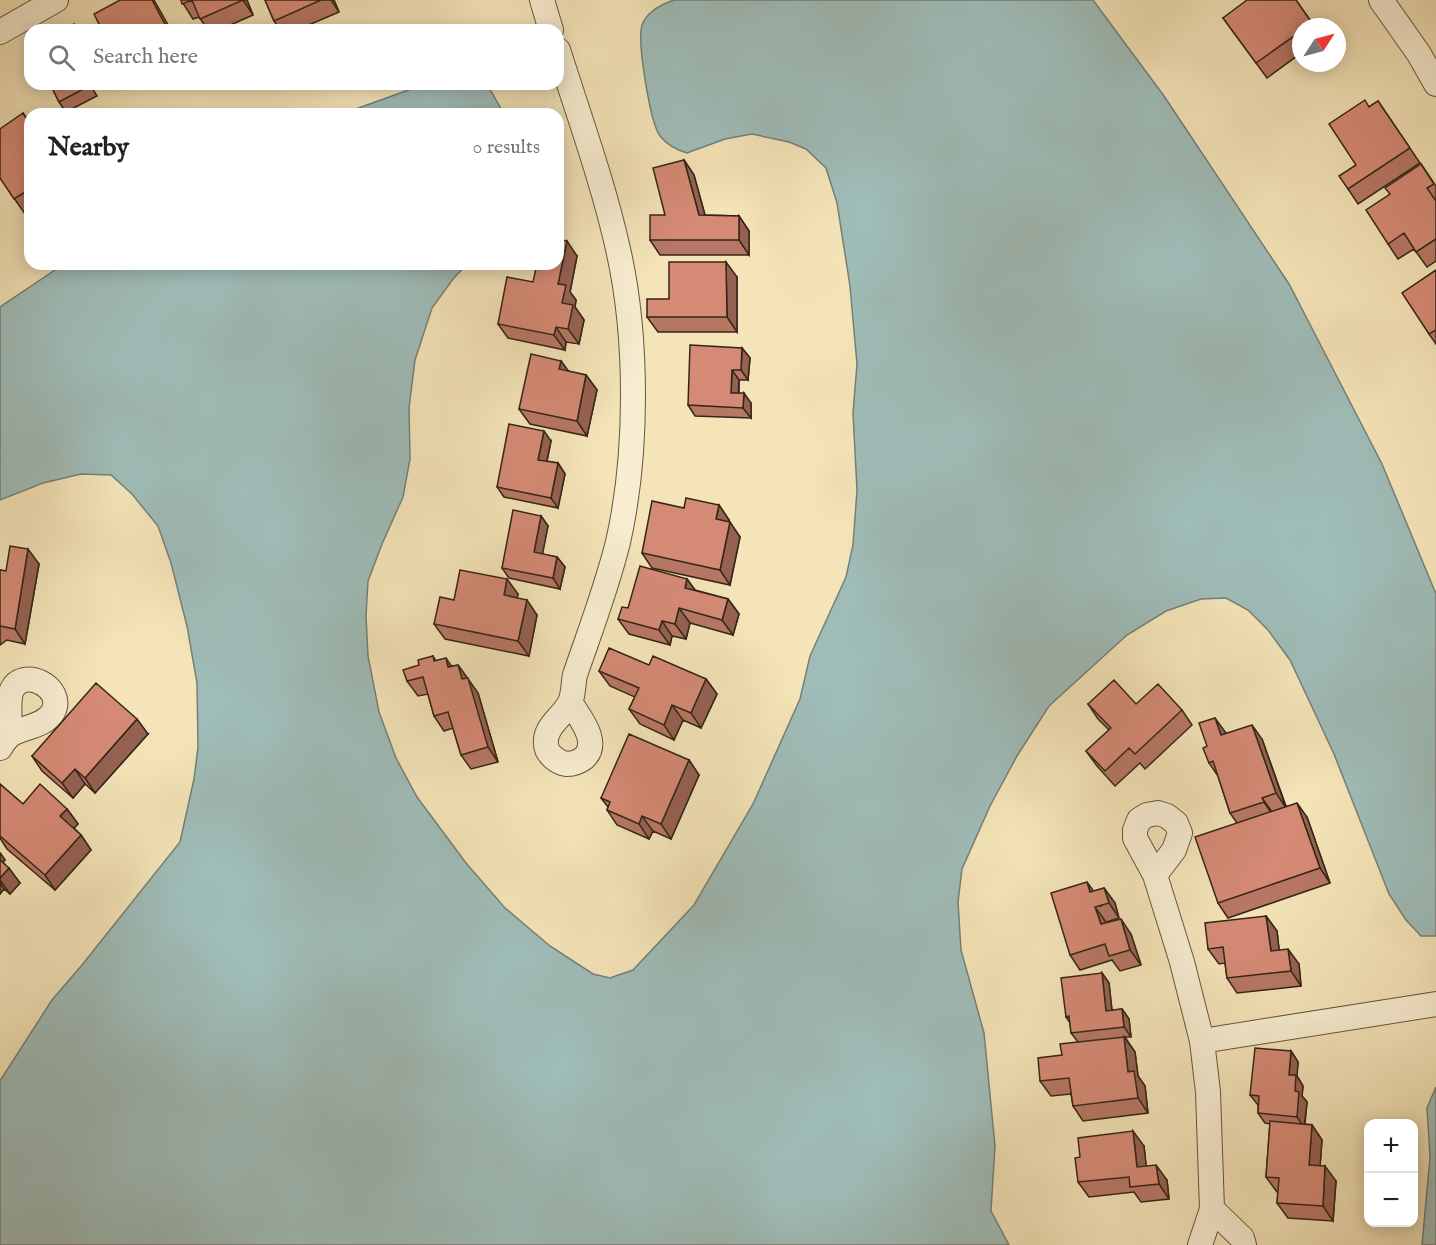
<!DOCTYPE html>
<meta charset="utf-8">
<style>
body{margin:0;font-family:"IM FELL English",serif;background:#f2f2f2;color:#222}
.controls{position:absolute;right:18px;bottom:18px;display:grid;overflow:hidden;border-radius:12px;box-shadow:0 3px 15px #0003}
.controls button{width:54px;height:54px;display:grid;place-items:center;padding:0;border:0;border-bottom:2px solid #e0e0e0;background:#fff;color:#222;font:30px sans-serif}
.compass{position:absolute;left:1292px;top:18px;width:54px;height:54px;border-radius:50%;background:#fff;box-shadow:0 3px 15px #0003;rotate:54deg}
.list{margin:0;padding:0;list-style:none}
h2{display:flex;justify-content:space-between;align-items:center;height:78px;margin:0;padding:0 24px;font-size:26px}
h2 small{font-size:20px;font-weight:400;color:#767676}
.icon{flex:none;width:33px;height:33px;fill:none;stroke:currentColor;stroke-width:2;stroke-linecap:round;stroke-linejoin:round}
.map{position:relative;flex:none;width:1436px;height:1245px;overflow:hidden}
.search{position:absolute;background:#fff;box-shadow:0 3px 15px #0003;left:24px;top:24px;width:540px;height:66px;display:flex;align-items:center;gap:15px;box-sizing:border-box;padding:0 21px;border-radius:18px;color:#767676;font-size:22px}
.panel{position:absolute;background:#fff;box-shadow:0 3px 15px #0003;left:24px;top:108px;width:540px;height:162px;border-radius:18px}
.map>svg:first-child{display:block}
</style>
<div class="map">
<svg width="1436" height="1245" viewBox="0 0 1436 1245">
<rect width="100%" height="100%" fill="#f4e4b8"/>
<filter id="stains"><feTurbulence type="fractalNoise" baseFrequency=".00333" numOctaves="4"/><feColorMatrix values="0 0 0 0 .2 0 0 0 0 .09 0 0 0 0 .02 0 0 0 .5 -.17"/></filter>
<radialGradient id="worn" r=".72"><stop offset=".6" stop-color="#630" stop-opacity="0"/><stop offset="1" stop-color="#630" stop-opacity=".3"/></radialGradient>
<!-- water -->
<path fill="#9fbcb8" stroke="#748078" stroke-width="1.5" d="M674,0H1093L1164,96L1289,284L1382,464L1436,594V936H1421L1406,920L1389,894L1334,754L1290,660L1268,630L1248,610L1226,598L1201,599L1166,611L1127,635L1049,706L1017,756L990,806L962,869L958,902L961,950L984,1033L995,1146L991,1211L1009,1245H0V1081L52,1000L82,965L180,842L194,779L198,747L197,683L187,626L171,563L158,526L132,494L111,475L81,474L43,483L0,500V307L64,264H467L453,279L432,308L415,360L409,408L410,459L403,497L382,544L368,581L366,616L368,656L379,712L396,758L417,797L466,863L505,908L550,946L593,974L610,978L633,970L694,905L753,804L800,699L810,656L846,577L853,545L857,490L853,413L857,364L850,286L837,203L826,168L806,149L789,142L752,134L725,139L687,153C677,150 667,145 660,136C650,122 637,42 642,25C647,12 662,4 674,0Z
M425,84H487L504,114H342Z
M1436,1087V1245H1422L1430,1157L1427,1108Z"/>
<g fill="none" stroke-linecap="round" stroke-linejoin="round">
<!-- minor casing -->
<g stroke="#64563f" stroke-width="26">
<path id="minor" d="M542,0L551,30
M1381,0L1419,54L1436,84
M0,32L56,0
M558,50C579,116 603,182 618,249C638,337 638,454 618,542C607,587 590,631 575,675C573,683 574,694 570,702C564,716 544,726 546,744C546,754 558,763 567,764C573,764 580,761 584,758C601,742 579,717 570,702
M0,748C3,743 7,737 12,734C24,727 45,726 53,712C66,687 21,665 11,692C8,702 10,724 10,735
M1155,875L1174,850L1180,833L1176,823L1167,816L1158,813L1147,815L1139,820L1135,830V838L1155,875L1182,962L1202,1041L1208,1092L1212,1209L1200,1245
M1202,1041L1436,1004
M1212,1209L1242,1238L1244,1245"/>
</g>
<!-- minor -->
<use href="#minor" stroke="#f8edd1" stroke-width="24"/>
</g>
<!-- wall -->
<path fill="#b77765" stroke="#342617" stroke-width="1.5" d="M181,0H247L253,15L219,30H208L199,17L193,19Z
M265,0H334L339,12L297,30H280L274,21Z
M1296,0L1315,27H1301V53L1267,78L1223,18Z
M44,84H99L92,88L97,96L66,112L59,102L52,87L48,89Z
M133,84H146L136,89Z
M1378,101L1420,163L1358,204L1348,189L1356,165L1370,106Z
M23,113L30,123V211L25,214L0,178Z
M684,160L694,175L705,215L739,216L749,231V255H660L650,240L665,215Z
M1421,164L1436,186V261L1427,267L1414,249L1398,259L1388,244Z
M577,256L570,292L576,300L575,307L584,320L579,344L566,342L565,350L508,338L498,324L533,282Z
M1436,270V344L1429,334Z
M737,277V332H658L647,317L669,299Z
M742,348L750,358L748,380H739V393L751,403V418L695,416L688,405Z
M561,361L568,371L586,375L597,390L587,436L530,424L519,409Z
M551,441L547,461L558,463L565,474L558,508L504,497L497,487Z
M719,505L729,520V522L740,537L730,585L652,568L642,553L684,508Z
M541,516L548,526L542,554L557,557L565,567L560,589L509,578L502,568Z
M39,564L25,644L7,640L0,645V570L6,571Z
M687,579L695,590L728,599L739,614L733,635L690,623L686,639L672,636L670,645L629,634L618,619L628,608Z
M518,594L517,598L537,615L529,656L445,639L434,624L454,600Z
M433,656L436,661L452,666L458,665L478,693L498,762L471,769L461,755L453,728L444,731L434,716L428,694L418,696L407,681Z
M649,665L706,679L717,694L701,728L683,720L674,740L640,724L629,709L635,697L610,686L599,671Z
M1088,704H1136L1182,710L1192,725L1145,769L1140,763L1115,786L1097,766L1086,751L1109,730L1098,719Z
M1226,733L1262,739L1286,806L1307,817L1330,883L1228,918L1218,903L1237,823L1230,813L1218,776L1209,763L1207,746Z
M148,734L95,793L85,784L73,798L42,771L32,756Z
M689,760L699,775L671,839L653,831L649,839L617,825L607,810L608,807L601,798Z
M0,784L23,804L67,809L78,824L74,828L81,835L91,850L55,890L7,849L0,838Z
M0,853L5,860L3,862L20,883L10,894L4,889L0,894Z
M1104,888L1115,903L1119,918L1106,922V923L1131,934L1141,965L1120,971L1112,960L1080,970L1070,955L1094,891Z
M1266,916L1277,931L1279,950L1299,964L1301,986L1237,993L1227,978L1225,963L1219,964L1208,949Z
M1102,973L1109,983L1112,1010L1122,1009L1129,1019L1131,1037H1125L1135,1052L1138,1076L1145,1086L1148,1113L1083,1121L1073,1106L1071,1094L1051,1096L1040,1081L1062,1055L1078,1042L1071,1033L1070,1023L1066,1017Z
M1291,1051L1298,1062L1297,1076L1303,1086L1302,1096L1307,1102L1305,1124L1312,1125L1322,1140L1320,1166L1336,1181L1333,1221L1288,1218L1277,1203L1278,1192H1277L1266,1177L1270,1124L1265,1123L1258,1113V1105L1250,1095Z
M1144,1146L1146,1166L1167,1180L1169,1199L1141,1202L1134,1192L1089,1197L1078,1182Z"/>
<!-- shaded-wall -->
<path fill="#956152" stroke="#342617" stroke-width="1.5" d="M152,0H154L171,30H168Z
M243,0H247L253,15Z
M331,0H334L339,12Z
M684,160L694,175L709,230L699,215Z
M739,216L749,231V255L739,240Z
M567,241L577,256L570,292L576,300L575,307L584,320L579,344L568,329L558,284Z
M726,262L737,277V332L727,317Z
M556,327L566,342L565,350L554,335Z
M742,348L750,358L748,380L741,370Z
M561,361L572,376L559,369Z
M732,370L739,380L738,403L731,393Z
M586,375L597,390L587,436L577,421Z
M744,393L751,403V418L743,408Z
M544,431L551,441L545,470L538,460Z
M558,463L565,474L558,508L551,498Z
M719,505L729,520L726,534L716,519Z
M541,516L548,526L541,562L534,552Z
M730,522L740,537L730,585L720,570Z
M28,549L39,564L25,644L15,629Z
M557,557L565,567L560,589L553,578Z
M507,579L518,594L515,610L504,595Z
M687,579L698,594L685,588Z
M728,599L739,614L733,635L722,620Z
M527,600L537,615L529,656L518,641Z
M679,608L690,623L686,639L675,624Z
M662,621L672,636L670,645L659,630Z
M446,658L456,673L448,667Z
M458,665L478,693L498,762L488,747L462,679Z
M706,679L717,694L701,728L691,713Z
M672,705L683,720L674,740L664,725Z
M1215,718L1226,733L1231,750L1221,735Z
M137,719L148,734L95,793L85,778Z
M1252,725L1262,739L1286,808L1276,793Z
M689,760L699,775L671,839L661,824Z
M75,769L85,784L73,798L62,783Z
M1262,798L1272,812L1274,817L1264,802Z
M1297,803L1307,817L1330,883L1320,868Z
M67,809L78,824L71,831L60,816Z
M642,816L653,831L649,839L639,824Z
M81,835L91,850L55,890L45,875Z
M0,853L5,860L0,865Z
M9,868L20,883L10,894L0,880V878Z
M1087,882L1098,897L1101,907L1090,892Z
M0,883L4,889L0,894Z
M1104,888L1115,903L1119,918L1109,903Z
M1095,907L1106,922L1111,939L1101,924Z
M1266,916L1277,931L1281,966L1271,951Z
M1121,919L1131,934L1141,965L1130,950Z
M1288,949L1299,964L1301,986L1291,971Z
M1102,973L1109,983L1113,1021L1106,1011Z
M1122,1009L1129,1019L1131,1037L1124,1027Z
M1124,1037L1135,1052L1138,1076L1145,1086L1148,1113L1138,1098L1128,1072Z
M1291,1051L1298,1062L1297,1076L1303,1086L1302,1096L1307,1102L1304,1127L1297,1117L1295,1091L1289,1075Z
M1312,1125L1322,1140L1319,1180L1309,1165Z
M1133,1131L1144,1146L1148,1182L1137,1167Z
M1156,1165L1167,1180L1169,1199L1159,1184Z
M1325,1166L1336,1181L1333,1221L1323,1206Z"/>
<!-- building -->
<path fill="#d58a75" stroke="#342617" stroke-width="1.5" d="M120,0H152L168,30H102L94,14Z
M181,0H243L200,19L192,0L182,4Z
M265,0H321L274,21Z
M1247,0H1296L1312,23L1306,27H1301V31L1256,63L1223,18Z
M74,24L77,30H63Z
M50,84H89V86L59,102Z
M1365,100L1369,107L1378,101L1410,148L1348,189L1339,176L1356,165L1329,124Z
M23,113L29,123H30V171L27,173L30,177V189L14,199L0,178V129Z
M684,160L699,215L739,216V240H650V215H665L653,168Z
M1421,164L1434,184L1427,188L1436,201V239L1416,252L1404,233L1388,244L1366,210L1390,194L1385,188Z
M558,239L567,241L558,284L566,285L562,303L573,305L568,329L556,327L554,335L498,324L507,277L533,282L537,264H558Z
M669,262H726L727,317H647V299H669Z
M1436,270V330L1429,334L1402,293Z
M690,345L742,348L741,370H732L731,393H744L743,408L688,405Z
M531,354L561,361L559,369L586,375L577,421L519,409Z
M509,424L544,431L538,460L558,463L551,498L497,487Z
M686,498L719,505L716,519L730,522L720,570L642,553L652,501L684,508Z
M513,510L541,516L534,552L557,557L553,578L502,568Z
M10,546L28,549L15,629L0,626V570L6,571Z
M640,566L687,579L685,588L728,599L722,620L679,608L675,624L662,621L659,630L618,619L622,607L628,608Z
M460,570L507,579L504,595L527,600L518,641L434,624L440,597L454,600Z
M609,648L649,665L653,656L706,679L691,713L672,705L664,725L629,709L639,688L599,671Z
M433,656L434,661L446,658L448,667L458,665L462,679L468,678L488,747L461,755L448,712L434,716L423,677L407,681L403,670L419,665L418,660Z
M1114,680L1136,704L1158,684L1182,710L1135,754L1129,748L1105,771L1086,751L1111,728L1088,704Z
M96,683L137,719L85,778L75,769L62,783L32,756Z
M1215,718L1221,735L1252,725L1276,793L1262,798L1264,802L1230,813L1213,761L1209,763L1203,748L1207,746L1199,723Z
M629,734L689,760L661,824L642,816L639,824L607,810L610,802L601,798Z
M0,784L23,804L40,784L67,809L60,816L81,835L45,875L0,836Z
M1297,803L1320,868L1218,903L1195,837Z
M0,860L9,868L0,878Z
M1087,882L1090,892L1104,888L1109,903L1095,907L1101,924L1121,919L1130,950L1109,956L1105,944L1070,955L1051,893Z
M1266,916L1271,951L1288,949L1291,971L1227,978L1223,947L1208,949L1205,923Z
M1102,973L1106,1011L1122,1009L1124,1027L1071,1033L1069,1016L1066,1017L1061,978Z
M1124,1037L1128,1072L1134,1071L1138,1098L1073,1106L1069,1078L1040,1081L1038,1058L1062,1055L1060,1044Z
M1255,1048L1291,1051L1289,1075H1296L1295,1091L1299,1092L1297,1117L1258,1113L1259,1096L1250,1095Z
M1270,1121L1312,1125L1309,1165L1325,1166L1323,1206L1277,1203L1279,1178L1266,1177Z
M1133,1131L1137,1167L1156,1165L1159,1184L1130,1187L1129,1177L1078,1182L1075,1158L1080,1157L1078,1138Z"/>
<rect width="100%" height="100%" filter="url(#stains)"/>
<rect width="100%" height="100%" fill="url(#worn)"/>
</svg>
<div class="controls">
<button>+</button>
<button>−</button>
</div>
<svg class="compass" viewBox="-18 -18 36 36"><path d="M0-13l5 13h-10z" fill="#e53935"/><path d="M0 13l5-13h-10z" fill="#767676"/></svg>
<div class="search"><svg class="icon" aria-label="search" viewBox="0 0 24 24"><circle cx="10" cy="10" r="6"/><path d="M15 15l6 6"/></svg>Search here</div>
<section class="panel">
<h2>Nearby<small>0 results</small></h2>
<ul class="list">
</ul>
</section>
</div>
